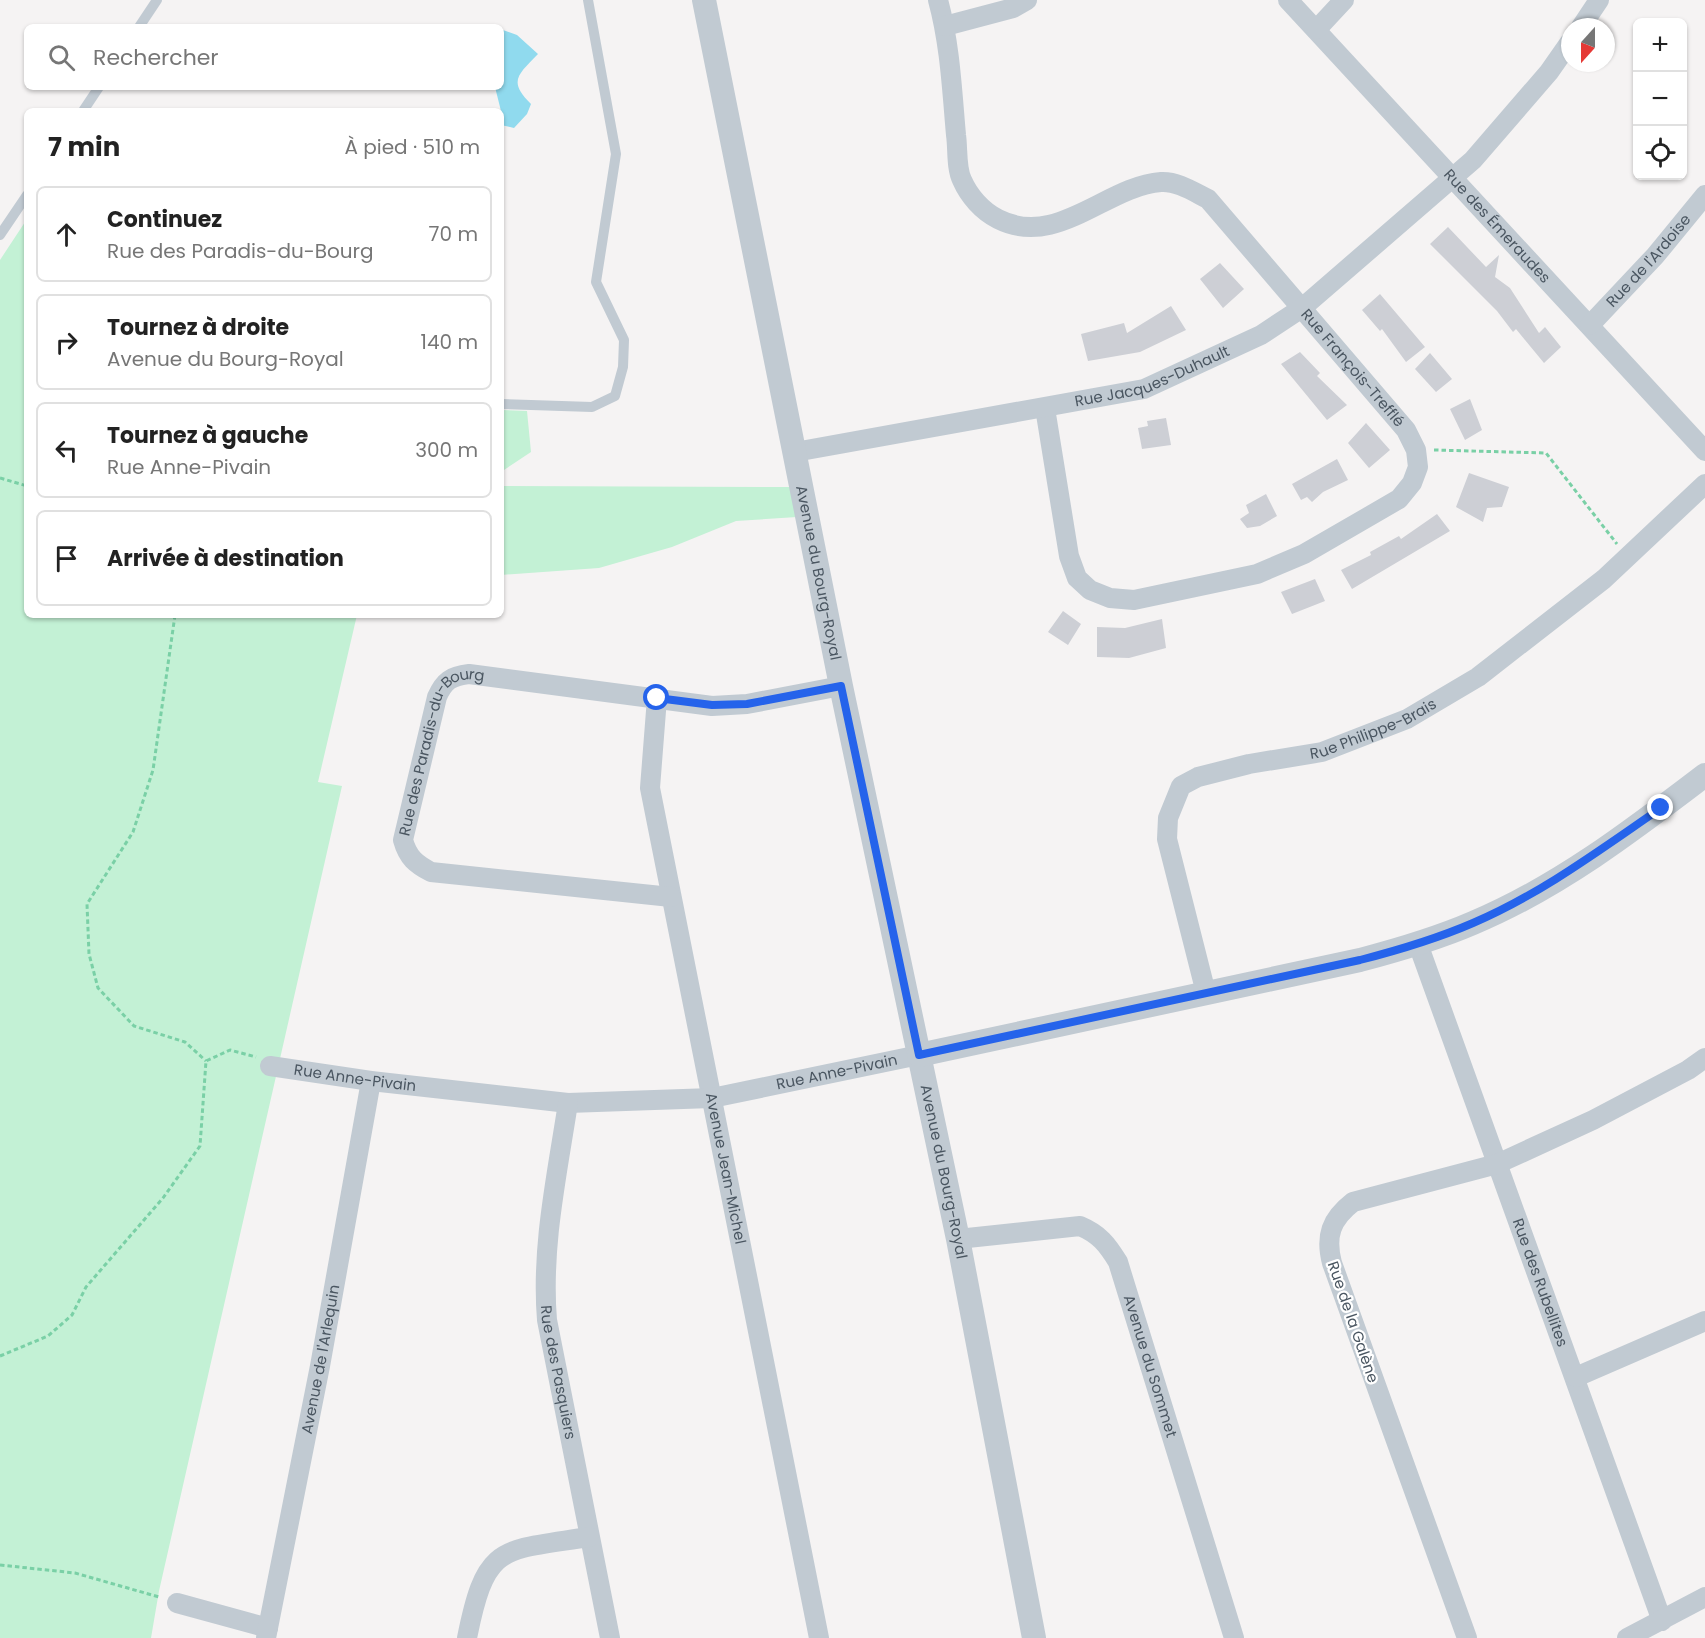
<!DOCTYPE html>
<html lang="fr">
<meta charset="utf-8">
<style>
body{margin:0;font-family:Poppins,sans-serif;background:#f6f6f6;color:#222}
.controls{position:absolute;right:18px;top:18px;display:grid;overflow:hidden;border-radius:9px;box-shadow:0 2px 4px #0004}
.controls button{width:54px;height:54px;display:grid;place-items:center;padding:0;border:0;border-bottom:2px solid #e0e0e0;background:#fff;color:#222;font:30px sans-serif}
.compass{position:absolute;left:1561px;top:18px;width:54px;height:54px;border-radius:50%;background:#fff;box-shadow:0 2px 4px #0004;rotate:201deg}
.stop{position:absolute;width:18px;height:18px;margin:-14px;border:4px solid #2563eb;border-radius:50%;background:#fff}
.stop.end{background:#2563eb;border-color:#fff;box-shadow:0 2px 6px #0008}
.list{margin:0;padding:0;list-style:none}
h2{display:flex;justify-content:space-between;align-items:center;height:78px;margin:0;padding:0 24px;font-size:26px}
h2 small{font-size:20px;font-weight:400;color:#767676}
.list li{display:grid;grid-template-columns:39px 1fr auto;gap:18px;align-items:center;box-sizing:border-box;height:96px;margin:0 12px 12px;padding:0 12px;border:2px solid #e0e0e0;border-radius:9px}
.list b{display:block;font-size:22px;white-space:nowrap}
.list p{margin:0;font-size:20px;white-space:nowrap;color:#767676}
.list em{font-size:20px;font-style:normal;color:#767676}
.icon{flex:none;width:33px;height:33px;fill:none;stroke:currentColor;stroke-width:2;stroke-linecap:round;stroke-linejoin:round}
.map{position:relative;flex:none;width:1705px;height:1638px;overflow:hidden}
.search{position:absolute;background:#fff;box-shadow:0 2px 4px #0004;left:24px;top:24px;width:480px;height:66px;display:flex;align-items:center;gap:15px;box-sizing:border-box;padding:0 21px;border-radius:9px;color:#767676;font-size:22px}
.panel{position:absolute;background:#fff;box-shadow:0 2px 4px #0004;left:24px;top:108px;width:480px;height:510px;border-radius:9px}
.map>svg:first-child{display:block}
</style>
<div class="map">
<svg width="1705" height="1638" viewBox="0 0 1705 1638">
<rect width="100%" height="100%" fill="#f5f3f3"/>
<!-- green -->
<path fill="#c3f1d5" d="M27,219V615H357L318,782L342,786L159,1591L151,1638H0V260Z
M501,410L527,411L531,452L501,472Z
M501,486L796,487L797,517L736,521L672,547L599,568L501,575Z"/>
<!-- water -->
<path fill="#90daee" d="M503,30L517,35L538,54C519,74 507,81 531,104L527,114L514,128L501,125V111L495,87H501Z"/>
<!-- building -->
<path fill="#cdcfd5" d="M1448,227L1486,267L1499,255L1495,277L1510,288L1539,333L1545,327L1561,347L1544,363L1516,329L1513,332L1497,311L1430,244Z
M1220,263L1244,289L1223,308L1200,279Z
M1380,294L1425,347L1406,362L1382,329L1380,331L1362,310Z
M1171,306L1186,330L1140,352L1088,361L1081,334L1124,323L1127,333Z
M1300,352L1320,373L1317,376L1347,405L1327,420L1281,364Z
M1430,353L1452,379L1436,392L1415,369Z
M1470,399L1482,430L1465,440L1450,409Z
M1166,418L1171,445L1142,449L1138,428L1148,426L1147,421Z
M1366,423L1390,450L1369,468L1348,443Z
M1337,459L1348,480L1323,492L1312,502L1307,497L1301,500L1292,484Z
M1469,473L1509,487L1502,507L1487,508L1483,522L1456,507Z
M1266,494L1277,516L1260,526L1247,528L1240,519L1249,513L1246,505Z
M1437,514L1450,531L1352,589L1341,570L1371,555L1370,552L1399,536L1401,539Z
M1315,579L1325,601L1292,614L1281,592Z
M1063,611L1081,624L1068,645L1048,632Z
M1162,619L1166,648L1129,658L1097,657V627L1125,628Z"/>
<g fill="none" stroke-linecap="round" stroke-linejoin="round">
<!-- path -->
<path stroke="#7ad0a6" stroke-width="3" stroke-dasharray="4.5 3" stroke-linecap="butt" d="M1434,450L1546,453L1617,544
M0,478L27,486
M175,615L153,770L133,832L87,904L89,954L98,988L134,1026L185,1042L206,1061
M0,1356L48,1336L72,1315L86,1287L163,1198L200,1146L206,1061L230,1050L256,1057
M0,1565L75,1573L159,1597"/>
<!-- service -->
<path stroke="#c1cad2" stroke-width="10" d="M139,27L157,0
M83,111L99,87
M0,235L27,195
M501,404L592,407L615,396L623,367L624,340L596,282L616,154L588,0"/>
<!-- minor -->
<g stroke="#c1cad2" stroke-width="20">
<path id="s1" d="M938,0C950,44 952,90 956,135C958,148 956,168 962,180C969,196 982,211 998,219C1057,249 1106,186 1161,182C1177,181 1194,192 1208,199L1406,430L1416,450L1418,467L1412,483L1399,499L1304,554L1257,574L1134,600L1110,598L1090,590L1077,578L1069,556L1045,408"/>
<path id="s2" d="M1288,0L1705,451"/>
<path d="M945,26L1013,8L1027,0"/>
<path d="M1581,27L1599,0"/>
<path d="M1317,29L1344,0"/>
<path id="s3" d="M1590,325L1655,256L1705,195"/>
<path id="s4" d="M795,452L1144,389L1261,335L1302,308L1473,160L1549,72L1570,42"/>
<path id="s5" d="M657,698L650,788L819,1638"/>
<path id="s6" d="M671,897L431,872C416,864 408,858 403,840L437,697C444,681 451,676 469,674L712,706L747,704L841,686"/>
<path id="s7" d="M1418,944L1662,1621"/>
<path id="s8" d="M1206,993L1167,839L1168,818L1181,786L1198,777L1249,764L1322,752L1407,719L1478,677L1604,579L1705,484"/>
<path id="s9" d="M270,1066L371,1081L568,1103L712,1098L919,1055"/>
<path id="s10" d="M568,1103C557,1175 541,1247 547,1320L610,1638"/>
<path id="s11" d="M958,1239L1080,1226C1099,1234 1107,1244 1118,1262L1234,1638"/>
<path d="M1576,1377L1705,1321"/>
<path d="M177,1603L268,1628"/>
<path id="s12" d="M266,1638L320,1366L371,1081"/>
<path d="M467,1638C486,1543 500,1551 589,1537"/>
<path d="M1467,1638L1332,1263C1325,1236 1331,1219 1353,1202L1497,1164L1593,1120L1688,1070L1705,1058"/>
<path d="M1627,1638L1705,1597"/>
</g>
<!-- tertiary -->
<g stroke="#c1cad2" stroke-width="24">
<path id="s13" d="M704,0L841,686L958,1239L1034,1638"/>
<path d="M919,1055L1360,960C1398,950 1436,939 1473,923C1557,888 1633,830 1705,775"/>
</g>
</g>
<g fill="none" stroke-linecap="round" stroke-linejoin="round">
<!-- route -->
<path stroke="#2563eb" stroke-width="8" d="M657,698L712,705L747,704L841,686L919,1055L1360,960C1399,950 1436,939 1473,923C1541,894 1601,849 1661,808"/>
</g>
<g text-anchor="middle" stroke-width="4.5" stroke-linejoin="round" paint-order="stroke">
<!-- street labels -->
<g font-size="15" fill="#4a5661" stroke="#fff">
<text dy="5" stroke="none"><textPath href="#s2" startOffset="308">Rue des Émeraudes</textPath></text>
<text dy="5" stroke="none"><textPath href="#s3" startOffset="87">Rue de l'Ardoise</textPath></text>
<text dy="5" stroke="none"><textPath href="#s1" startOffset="682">Rue François-Trefflé</textPath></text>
<text dy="5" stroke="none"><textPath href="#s4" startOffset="366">Rue Jacques-Duhault</textPath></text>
<text dy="5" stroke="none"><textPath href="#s13" startOffset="584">Avenue du Bourg-Royal</textPath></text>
<text dy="5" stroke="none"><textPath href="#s8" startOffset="416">Rue Philippe-Brais</textPath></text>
<text dy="5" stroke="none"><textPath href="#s6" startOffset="390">Rue des Paradis-du-Bourg</textPath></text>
<text dy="5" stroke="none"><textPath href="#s9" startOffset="572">Rue Anne-Pivain</textPath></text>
<text dy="5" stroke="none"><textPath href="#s9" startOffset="86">Rue Anne-Pivain</textPath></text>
<text dy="5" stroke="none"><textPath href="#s5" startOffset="478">Avenue Jean-Michel</textPath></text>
<text dy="5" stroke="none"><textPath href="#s13" startOffset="1196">Avenue du Bourg-Royal</textPath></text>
<text dy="5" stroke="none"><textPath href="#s7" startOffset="360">Rue des Rubellites</textPath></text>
<text transform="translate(1353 1322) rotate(71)" y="5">Rue de la Galène</text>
<text dy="5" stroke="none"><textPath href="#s12" startOffset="284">Avenue de l'Arlequin</textPath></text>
<text dy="5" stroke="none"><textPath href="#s11" startOffset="285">Avenue du Sommet</textPath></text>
<text dy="5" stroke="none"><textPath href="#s10" startOffset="272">Rue des Pasquiers</textPath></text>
</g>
</g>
</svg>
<div class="controls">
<button>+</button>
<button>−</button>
<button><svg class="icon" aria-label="locate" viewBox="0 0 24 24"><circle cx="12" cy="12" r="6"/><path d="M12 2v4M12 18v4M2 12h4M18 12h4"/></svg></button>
</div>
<svg class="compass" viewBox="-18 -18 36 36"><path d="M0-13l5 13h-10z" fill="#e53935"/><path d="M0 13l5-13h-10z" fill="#767676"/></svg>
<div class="stop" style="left:657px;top:698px"></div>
<div class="stop end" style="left:1661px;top:808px"></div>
<div class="search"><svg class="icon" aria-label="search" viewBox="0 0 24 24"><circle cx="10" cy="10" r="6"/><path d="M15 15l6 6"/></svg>Rechercher</div>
<section class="panel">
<h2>7 min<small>À pied · 510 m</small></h2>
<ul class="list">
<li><svg class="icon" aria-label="ahead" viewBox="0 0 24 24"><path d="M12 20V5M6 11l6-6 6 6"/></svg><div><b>Continuez</b><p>Rue des Paradis-du-Bourg</p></div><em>70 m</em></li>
<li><svg class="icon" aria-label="right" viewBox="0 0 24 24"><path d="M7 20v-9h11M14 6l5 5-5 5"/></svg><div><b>Tournez à droite</b><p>Avenue du Bourg-Royal</p></div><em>140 m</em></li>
<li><svg class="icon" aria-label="left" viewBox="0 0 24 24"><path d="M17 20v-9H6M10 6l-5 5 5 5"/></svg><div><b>Tournez à gauche</b><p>Rue Anne-Pivain</p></div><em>300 m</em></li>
<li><svg class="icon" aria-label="arrive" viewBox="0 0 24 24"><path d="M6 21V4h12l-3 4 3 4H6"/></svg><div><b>Arrivée à destination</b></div></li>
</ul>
</section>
</div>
